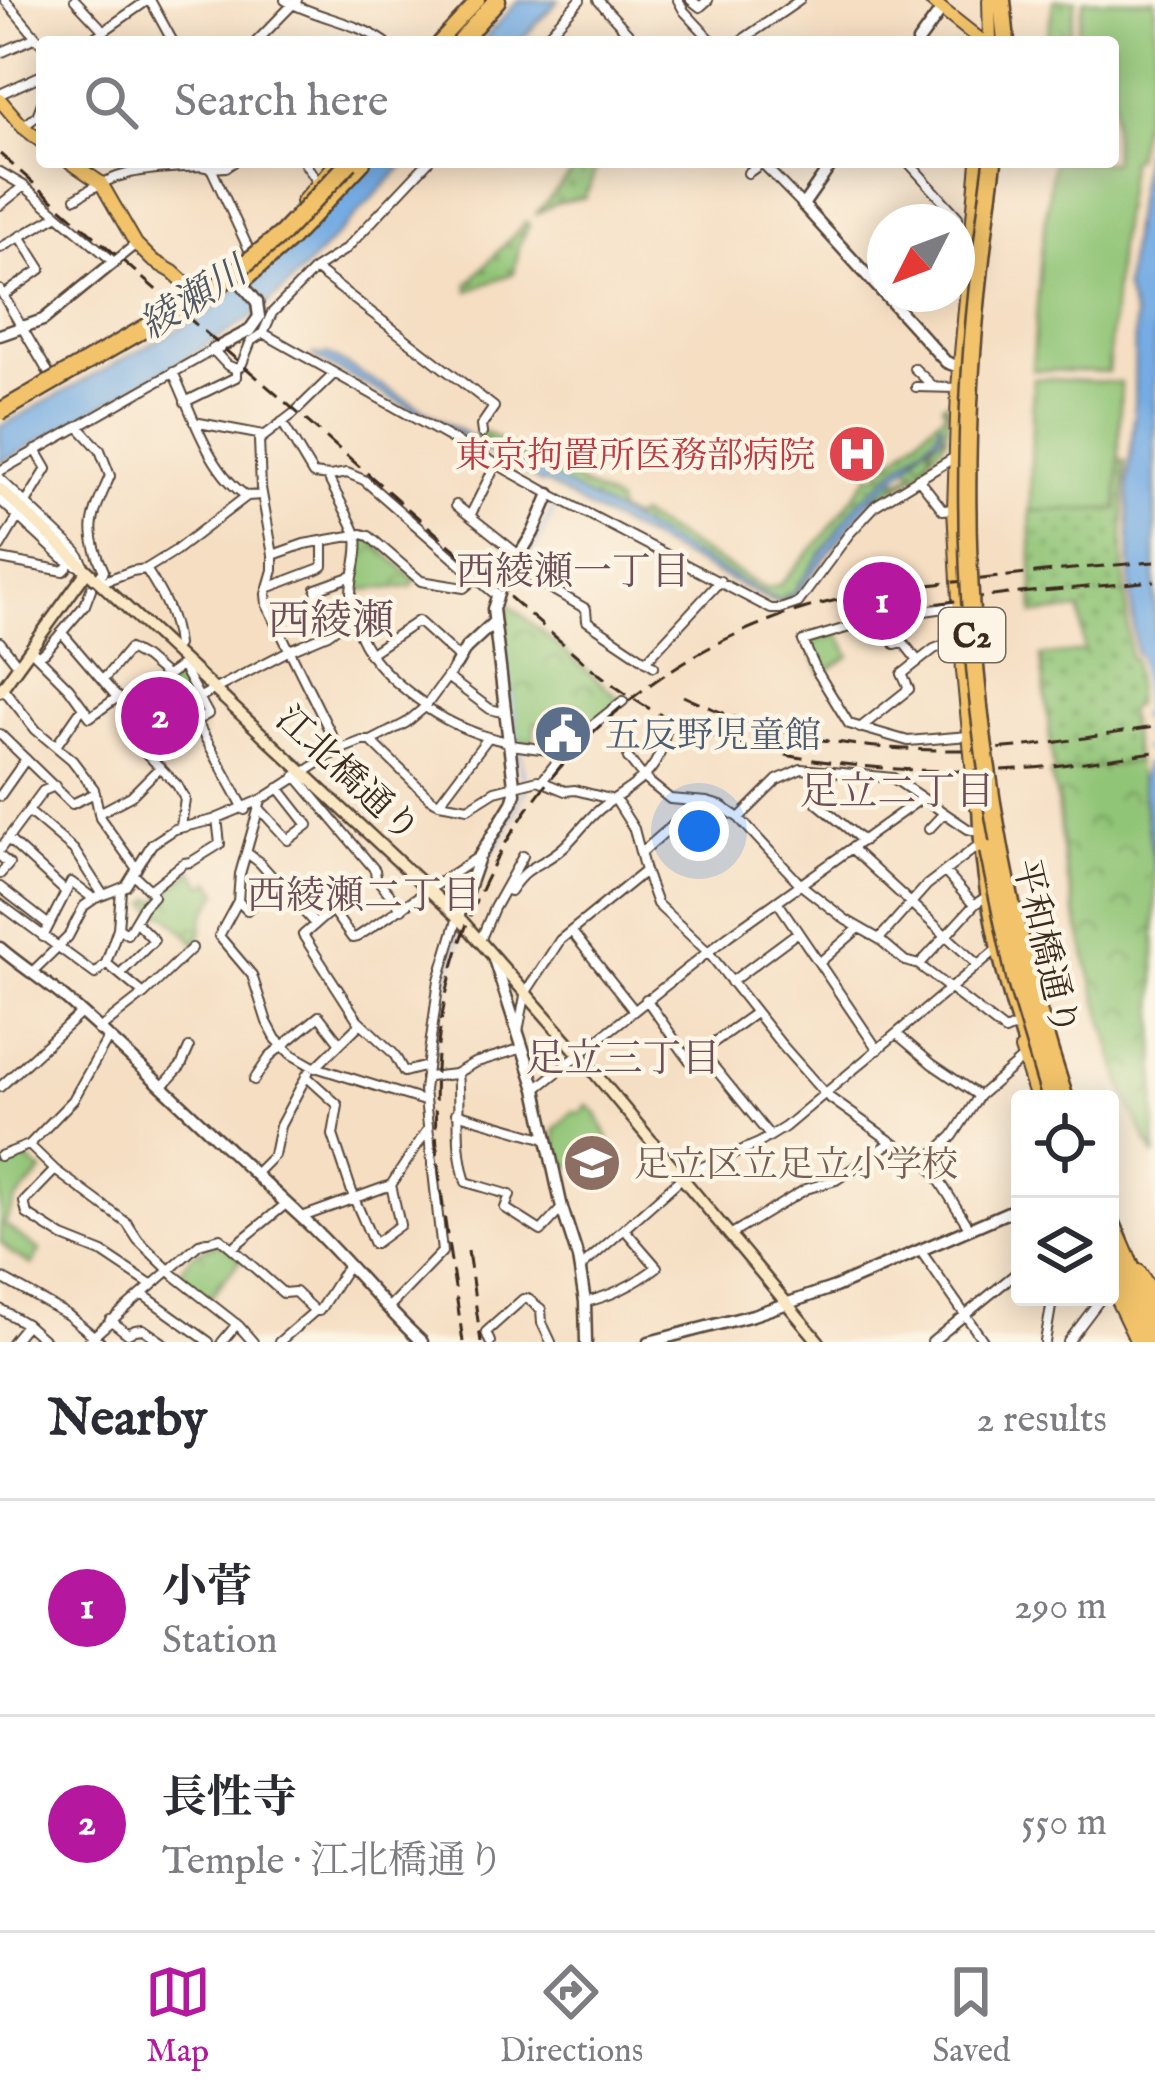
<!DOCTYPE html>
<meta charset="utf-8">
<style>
body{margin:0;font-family:"IM FELL English","Noto Serif JP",serif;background:#f2f2f3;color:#2b2b33}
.controls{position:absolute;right:36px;bottom:36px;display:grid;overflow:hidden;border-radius:12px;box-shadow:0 6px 30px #0003}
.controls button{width:108px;height:108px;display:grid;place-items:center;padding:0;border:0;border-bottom:3px solid #e1e1e2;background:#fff;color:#2b2b33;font:60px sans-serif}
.compass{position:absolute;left:867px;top:204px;width:108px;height:108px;border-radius:50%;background:#fff;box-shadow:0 6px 30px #0003;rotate:228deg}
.you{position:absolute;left:699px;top:831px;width:42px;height:42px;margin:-30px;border:9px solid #fff;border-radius:50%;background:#1a73e8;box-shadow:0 0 0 18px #1a73e833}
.badge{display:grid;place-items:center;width:78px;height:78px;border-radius:50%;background:#b5179e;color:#fff;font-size:39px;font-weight:700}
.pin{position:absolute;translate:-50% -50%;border:6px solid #fff;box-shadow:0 3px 12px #0006}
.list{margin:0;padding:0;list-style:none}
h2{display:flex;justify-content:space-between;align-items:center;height:156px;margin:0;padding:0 48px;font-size:51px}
h2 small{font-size:39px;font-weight:400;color:#7c7c81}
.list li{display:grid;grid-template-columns:78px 1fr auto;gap:36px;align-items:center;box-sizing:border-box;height:216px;padding:0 48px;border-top:3px solid #e1e1e2}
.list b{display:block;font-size:45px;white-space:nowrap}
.list p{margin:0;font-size:39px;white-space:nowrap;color:#7c7c81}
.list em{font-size:39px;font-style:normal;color:#7c7c81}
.icon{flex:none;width:66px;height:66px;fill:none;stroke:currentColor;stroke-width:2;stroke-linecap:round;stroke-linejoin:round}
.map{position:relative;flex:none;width:1155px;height:1342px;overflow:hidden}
.search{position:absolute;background:#fff;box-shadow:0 6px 30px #0003;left:36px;right:36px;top:36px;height:132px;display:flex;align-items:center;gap:30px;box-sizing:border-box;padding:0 42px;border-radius:12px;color:#7c7c81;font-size:45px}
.sheet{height:588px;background:#fff}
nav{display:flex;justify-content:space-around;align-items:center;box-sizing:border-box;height:168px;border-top:3px solid #e1e1e2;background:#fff;font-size:33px;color:#7c7c81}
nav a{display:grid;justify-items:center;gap:6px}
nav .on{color:#b5179e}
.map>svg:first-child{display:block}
</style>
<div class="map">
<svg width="1155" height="1342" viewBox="0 0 1155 1342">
<defs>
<pattern id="grass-dots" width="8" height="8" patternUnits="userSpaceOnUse" patternTransform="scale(3)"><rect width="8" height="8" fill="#90c476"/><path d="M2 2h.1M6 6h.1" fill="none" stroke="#779f60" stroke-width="1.8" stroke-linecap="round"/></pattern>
<pattern id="cemetery-stones" width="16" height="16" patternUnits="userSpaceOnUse" patternTransform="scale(3)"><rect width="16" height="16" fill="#90c476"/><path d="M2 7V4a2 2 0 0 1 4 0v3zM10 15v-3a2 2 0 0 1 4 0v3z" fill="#779f60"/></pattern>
<pattern id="park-crowns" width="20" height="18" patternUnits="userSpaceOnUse" patternTransform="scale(3)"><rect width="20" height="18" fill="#90c476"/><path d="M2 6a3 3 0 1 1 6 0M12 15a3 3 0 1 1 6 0" fill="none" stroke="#779f60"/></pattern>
</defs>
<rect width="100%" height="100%" fill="#fcf5e5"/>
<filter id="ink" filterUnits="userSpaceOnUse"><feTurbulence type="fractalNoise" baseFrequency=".00833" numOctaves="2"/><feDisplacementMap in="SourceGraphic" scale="24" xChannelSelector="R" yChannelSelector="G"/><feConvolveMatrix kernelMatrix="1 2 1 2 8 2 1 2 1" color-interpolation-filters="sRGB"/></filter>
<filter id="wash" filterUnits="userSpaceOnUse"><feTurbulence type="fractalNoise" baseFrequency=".004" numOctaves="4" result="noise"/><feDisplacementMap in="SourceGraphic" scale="48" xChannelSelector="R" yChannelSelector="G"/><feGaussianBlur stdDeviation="2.7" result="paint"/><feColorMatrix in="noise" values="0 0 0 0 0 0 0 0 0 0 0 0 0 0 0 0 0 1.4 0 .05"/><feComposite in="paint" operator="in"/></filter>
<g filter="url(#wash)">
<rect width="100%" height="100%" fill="#f5dec2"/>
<!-- grass -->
<path fill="url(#grass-dots)" stroke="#66774a" stroke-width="3" d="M1054,0H1076L1068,42H1046Z
M581,162H598L588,191H585L586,197L556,203L535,215Z
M526,222L529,225L520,243L514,273L469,291L468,284Z
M946,402L948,406L947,429L941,434H947C946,442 940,449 933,453L931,446L942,436L929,445L931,454L920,466L930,459L934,464L879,498L869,501L897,476V483L916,470L906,468L910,460L917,457L918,451C864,488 830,541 792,594L781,600L769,597L475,437L476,433L483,431L617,503L618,512L634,519L639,515C682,540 722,563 766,589L780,585L823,537L870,474L874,477L946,411L942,405Z
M1119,460L1125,461L1123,551L1130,658L1135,659L1136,703L1128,711L1138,774L1155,1157L1131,1109L1121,1082L1075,914L1063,856L1041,656L1084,651L1080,610L1034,614L1030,511L1117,509Z"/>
<!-- cemetery -->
<path fill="url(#cemetery-stones)" stroke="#66774a" stroke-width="3" d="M183,674L194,692L167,709L162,706L148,713L164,752L154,757L145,748L131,713Z"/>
<!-- park -->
<path fill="url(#park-crowns)" stroke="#66774a" stroke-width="3" d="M360,536L369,538L416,580L411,587L353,590Z
M508,603L622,701L587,728L535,723L533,747L519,745L501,620Z
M839,634L850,656L822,674L809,647L811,643Z
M1137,762L1155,872V1157L1131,1109L1121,1082L1089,970L1063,856L1058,799L1050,774Z
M192,870L204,886L211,881L219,892L204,916L201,934L196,944L167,915L158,914L148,904L153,898L157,901Z
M222,1243L241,1259L209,1299L181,1275C184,1254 204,1248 222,1243Z"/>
<!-- garden -->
<path fill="#90c476" stroke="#66774a" stroke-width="3" d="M1084,0H1155V62L1135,158L1130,159L1118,248L1108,372L1032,370L1041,254L1053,162H1113V42H1075Z
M1033,378L1121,383L1117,509L1030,511Z
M587,1105L597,1114L616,1156L603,1160L598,1158L569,1167L564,1165L562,1157L558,1156L555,1130L572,1112L581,1113Z
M26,1158L42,1172L15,1201L4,1225L40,1250L32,1265L11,1253L0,1241V1169Z"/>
<!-- water -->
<path fill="#74ace3" stroke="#586b80" stroke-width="3" d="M519,0H559L519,42H481Z
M1155,90V872L1141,777L1144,768L1139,714V656L1136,655L1131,597L1128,480L1134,419L1135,317L1125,289L1133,220Z
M370,162H407L287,287L255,315L183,360L0,463V427L209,312L278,253Z
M316,354L320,356L327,354L473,438L553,478L769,597L780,600L792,594L857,504L936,434L940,422L943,425L940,430L942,435L923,447L908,466L870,500L794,598L781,603L768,600L586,507L545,482L541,483L431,419L312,356Z"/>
<!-- pier -->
<path fill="#f5dec2" d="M1136,655L1139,656L1143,708L1139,714V720L1155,719V730L1141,733L1142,735L1155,734V745L1142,748L1143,751L1155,750V761L1144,763L1141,777L1138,769L1133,715L1137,706Z"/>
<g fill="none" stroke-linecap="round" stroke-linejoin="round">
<!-- stream -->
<path stroke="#74ace3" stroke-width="3" d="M525,566L554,508
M469,903L491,852L500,842L525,789L503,630C494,612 507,589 520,576
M432,1062L437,1021L458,937"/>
</g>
</g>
<g filter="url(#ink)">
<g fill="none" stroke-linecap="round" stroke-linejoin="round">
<!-- minor casing -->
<g stroke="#574537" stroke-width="12">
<path id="minor" d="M5,0L42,44
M75,0L104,31
M150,0L173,42
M285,0C317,18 354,21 385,42
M598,0L636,42
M678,0L684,11L713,42
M691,0L700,7L708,0
M88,42L148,0
M256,42L297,0
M541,42L580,0
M739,42L800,0
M0,53L36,37
M0,94L42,75
M24,126L37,116L42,103
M304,162L320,185
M761,162L803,205
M908,162L958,217L953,222
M211,168L226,167L234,162
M0,172L24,186L114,262L136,244
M748,173L762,163
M76,198C121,168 148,169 201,166L211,168L251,254
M0,205L24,186
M0,248L58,215
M315,269L494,407L481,426L482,433
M0,290L51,377
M4,295L41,269L20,236
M263,333L272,313L315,269L346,249L428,162
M914,368L934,387
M173,372C191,410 210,474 247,496L262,495
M334,374L293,414L259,440L261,488L273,555V570L266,594L267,605L339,750
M916,387L958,388
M185,402L236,377V369
M194,422L263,435
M282,422L313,474L330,476
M78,426L100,450L110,476C92,517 84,529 104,571L97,580
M0,471L213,350L227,365L236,369L241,366L251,341L263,333L550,494L771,609H780L798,603L849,534L876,505L955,457
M918,478L943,510L954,509
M0,479L77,552L83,563
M0,500L63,558L80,567
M26,503L47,469L36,450
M456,505L519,555
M470,516L496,464
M0,547L18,517
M273,555L304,544L362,534L369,536L421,581L464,588L476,578
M0,559L64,571L67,568
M512,566L586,609L587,621L654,666
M146,569C162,594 174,615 177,645L173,649
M107,580L132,571L146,569L175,551L247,496
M270,587L320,568L323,566V541
M883,617L803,641L816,670L849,724L908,741L969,736
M62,633L122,703L142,749L177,785L185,799L181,826
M328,634L319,609L316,589L353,576
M0,642L18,665
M31,650L69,688L90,717L118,697
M369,654L418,621L459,658
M38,656L45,652L85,605L91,589
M646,661L720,581
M918,661L903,642L895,644L883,617L959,606
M182,666L208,714L196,721L245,810
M447,677L490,709L506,713
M103,680L129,649L145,658L165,675
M2,687L36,730L72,760L94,789L100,818L137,869
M200,697L290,650L328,634L353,616
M426,705C386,677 352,646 351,594C351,576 360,556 357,538C355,526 335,493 329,479L330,476L347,473L364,480L497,596
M123,707L185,663
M425,707C452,725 477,736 509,742
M860,728L909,689L902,674L934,649L961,638
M0,734L72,804L95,793
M371,741L431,799L439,803L468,808L495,791L538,780L565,791L575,790L614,800
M511,745L563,752
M56,746L83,707
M628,758L644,778L670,799L707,802L721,806L739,818L801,885L846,920L879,939L905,961L919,965L1005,1031L1014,1027
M296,776L375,870L376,878L402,909
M542,781L574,740L623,701
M0,796L26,759
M615,799L634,829L645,871L657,904L708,952L781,1044L826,1095L910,1155L929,1164L970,1229
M261,800L240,874L238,901L219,936L252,975L267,1022L276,1039L291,1054L312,1066L424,1101
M439,803L487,739
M817,803L863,841
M259,808L288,840L308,825L279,788
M28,811L74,850L103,895
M99,813L131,796L160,767
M739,818L777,780L801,769L893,778L968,829L978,832
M929,829L944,813
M8,839L66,892
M0,849L43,791L55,786
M852,849L978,965
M642,852L682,817L693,802
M247,853L259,862L315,924
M0,856L9,864L0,874
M945,872L974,905
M450,875L465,894
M0,887L49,925
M505,889L510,891C529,863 538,868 560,850C575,838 585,821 600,809C632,784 658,778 665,734
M150,890L184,863L191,862L220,844L217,818
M238,901L247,910L277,882
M777,901L878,1050
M0,904L95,974L106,963L144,994
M118,928L127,934L143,907L153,896L150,890L134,875
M572,932L634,1010
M43,937L71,882L94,899
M879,939L927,885L975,848H980
M480,941L494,908L523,856
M106,963L118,928L121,890
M819,963L859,928
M919,965L975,904L986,897
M31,973L68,937L84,906L94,899L126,886L152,844L175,829L213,820L261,800L339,750L362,741H371L406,723L425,707L456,665
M120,974L154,940L135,921
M731,982L798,932
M646,999L689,1060L755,1013
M98,1030L144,994L192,948
M518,1031L526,992L560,940L645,871
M898,1035L932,1064L979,1096
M701,1051L770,1136
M427,1066L404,1072L394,1054L357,1019L303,935L332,910L352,938L357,937L478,857
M315,1068L361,1023
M457,1073C461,1111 454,1144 466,1182L510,1195L505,1208L541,1231L562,1208
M306,1076L338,1105L333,1135L354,1198L374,1244L400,1225L391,1185
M428,1077L455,1074L474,1063L523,1048
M254,1080L271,1055L319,1016L340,1043
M163,1086L181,1066L189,1048
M0,1087L80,1014
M536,1089L728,936L922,798
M456,1113L546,1139
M29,1145L55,1170L127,1223L138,1240L175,1276L239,1326L253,1342
M0,1156L29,1145L73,1100L108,1038
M925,1162L953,1136L979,1096L1023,1058
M55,1170L24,1202L27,1214L63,1237L103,1253L151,1285
M256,1173L274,1155L280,1126L308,1073
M302,1217L391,1185L426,1132
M730,1235L806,1189L836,1180L892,1142
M232,1248L283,1293L295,1292L315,1311
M920,1250L984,1342
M580,1268L686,1174L759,1143L785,1127L996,950
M0,1277L68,1315L101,1342
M142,1294L209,1342
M585,1302C612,1296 635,1284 657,1267L625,1230
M389,1307L442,1252L424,1090L439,980L458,917
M0,1309L26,1324L46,1342
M110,1320L128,1334L135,1330L143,1329L162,1342
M12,1342L26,1325
M87,1342L199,1244L220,1238L232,1248L286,1204
M222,1342L237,1324
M279,1342L315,1311H319L348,1265
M490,1342L486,1332L523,1299H528L541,1309L542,1323L551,1342
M932,1342L1020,1270
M1045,1342L1052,1301
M1068,1342L1102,1297"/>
</g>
<!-- tertiary casing -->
<g stroke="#574537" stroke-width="15">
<path id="tertiary" d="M918,42L942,9
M833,162L803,205L946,362L964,369
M0,335L43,320L114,262
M213,350L249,331L259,317L257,302L237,278
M456,665L466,648L493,623
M458,917L479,857L512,803L515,793L493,609L501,585L533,533L550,494
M0,948C21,966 45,981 66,999C146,1069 222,1144 301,1217C344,1256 379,1303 422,1342
M494,959L536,1089L562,1208L578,1258L585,1302L586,1342
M649,1342L753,1315L835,1287L1020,1207"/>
</g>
<!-- secondary casing -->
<g stroke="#574537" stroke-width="15">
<path id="secondary" d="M0,489L463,922L578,1053L819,1342
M0,691L87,571"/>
</g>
<!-- primary casing -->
<g stroke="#574537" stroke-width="16">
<path id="primary" d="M930,0L983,42
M989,0L990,42
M439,42L478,0
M0,100L23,127L42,142
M70,162L101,183L136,244L152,260L173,272L196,293L205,287
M302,202L337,162
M976,805L963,671L954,509L958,388L978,162
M1021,1049L1037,1099
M1139,1271L1155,1297
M1110,1286L1137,1342"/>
</g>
<!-- motorway casing -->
<g stroke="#574537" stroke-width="21">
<path id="motorway" d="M1002,0L1006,42
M460,42L497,0
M246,277L289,240L362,162
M981,794C981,884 1003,973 1031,1058
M1110,1219L1155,1323
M1110,1258L1147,1342"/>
</g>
<!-- minor -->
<use href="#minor" stroke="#fff" stroke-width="8"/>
<!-- tertiary -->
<use href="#tertiary" stroke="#fff" stroke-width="10"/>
<!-- secondary -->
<use href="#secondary" stroke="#fae7c3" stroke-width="10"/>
<!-- primary -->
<use href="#primary" stroke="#f2c36a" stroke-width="12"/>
<!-- motorway -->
<use href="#motorway" stroke="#f2c36a" stroke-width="16"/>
<!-- rail -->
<path stroke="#3b2a1e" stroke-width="3" stroke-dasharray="18 9" stroke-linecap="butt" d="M0,154L583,661C614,687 646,710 683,725C779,765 916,776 1018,769C1064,766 1110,758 1155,752
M857,614L1008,594L1155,581
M683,696C782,742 882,754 990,749C1045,746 1100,735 1155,727
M468,1251L481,1342
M463,1342C451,1253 431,1161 436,1070C448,857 599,670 803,609C859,592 916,586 974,580C1034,573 1094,566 1155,562"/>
<!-- motorway-bridge casing -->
<g stroke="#574537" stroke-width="21" stroke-linecap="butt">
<path id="motorway-bridge" d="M993,162C981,252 970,344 968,435C962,661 993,884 1065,1099
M0,412L218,286L282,234L350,162
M988,850L1016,982L1051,1099"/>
</g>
<!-- motorway-bridge -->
<use href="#motorway-bridge" stroke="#f2c36a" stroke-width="16"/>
</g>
</g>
<!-- icons -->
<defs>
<g id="hospital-disc" transform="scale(3)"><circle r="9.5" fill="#e0444e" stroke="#fcf5e5"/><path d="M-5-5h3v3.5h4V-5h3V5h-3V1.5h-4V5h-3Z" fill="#fff"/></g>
<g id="civic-disc" transform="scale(3)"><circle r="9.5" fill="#5c6f8a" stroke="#fcf5e5"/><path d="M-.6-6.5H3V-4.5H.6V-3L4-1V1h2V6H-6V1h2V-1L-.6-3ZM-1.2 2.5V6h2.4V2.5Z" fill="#fff"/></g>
<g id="school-disc" transform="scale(3)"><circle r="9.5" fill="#8d6e63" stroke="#fcf5e5"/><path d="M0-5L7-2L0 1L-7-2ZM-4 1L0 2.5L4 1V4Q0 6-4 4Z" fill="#fff"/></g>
</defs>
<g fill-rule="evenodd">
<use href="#hospital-disc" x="857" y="454"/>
<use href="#civic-disc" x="563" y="734"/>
<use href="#school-disc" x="592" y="1163"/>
</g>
<g text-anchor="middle" stroke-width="9" stroke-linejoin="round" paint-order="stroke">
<!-- shield labels -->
<rect fill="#fcf5e5" stroke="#75675a" stroke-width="3" x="939" y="608" width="66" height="54" rx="9"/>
<g font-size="33" font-weight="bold" fill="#3b2a1e">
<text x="972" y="647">C2</text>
</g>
<!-- health labels -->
<g font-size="36" fill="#be3a42" stroke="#fcf5e5" text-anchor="end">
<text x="815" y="467">東京拘置所医務部病院</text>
</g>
<!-- service labels -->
<g font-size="36" fill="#4e5e75" stroke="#fcf5e5" text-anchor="start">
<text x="605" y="747">五反野児童館</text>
</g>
<!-- street labels -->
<g font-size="36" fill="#3b2a1e" stroke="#fcf5e5">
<text transform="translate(349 773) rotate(43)" y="13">江北橋通り</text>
<text transform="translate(1047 947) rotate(77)" y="13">平和橋通り</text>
</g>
<!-- education labels -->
<g font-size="36" fill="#785e54" stroke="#fcf5e5" text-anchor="start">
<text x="634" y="1176">足立区立足立小学校</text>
</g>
<!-- water labels -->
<g font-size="39" font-style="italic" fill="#4f5863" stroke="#fcf5e5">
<text transform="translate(192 297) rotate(-32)" y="14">綾瀬川</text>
</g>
<!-- neighbourhood labels -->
<g font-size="39" fill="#6c4f59" stroke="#fcf5e5">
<text x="573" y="584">西綾瀬一丁目</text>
<text x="897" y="804">足立二丁目</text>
<text x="364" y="908">西綾瀬二丁目</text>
<text x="623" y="1071">足立三丁目</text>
</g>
<!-- quarter labels -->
<g font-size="42" fill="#6c4f59" stroke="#fcf5e5">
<text x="331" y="634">西綾瀬</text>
</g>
</g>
</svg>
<div class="controls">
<button><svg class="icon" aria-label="locate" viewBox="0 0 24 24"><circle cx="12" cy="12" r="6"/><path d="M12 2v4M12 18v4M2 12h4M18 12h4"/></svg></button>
<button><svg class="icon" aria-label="layers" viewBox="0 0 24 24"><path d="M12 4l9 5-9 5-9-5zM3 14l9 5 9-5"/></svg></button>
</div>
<svg class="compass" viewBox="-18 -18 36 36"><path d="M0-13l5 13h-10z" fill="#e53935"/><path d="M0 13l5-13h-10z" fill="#7c7c81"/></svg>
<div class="you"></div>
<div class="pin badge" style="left:882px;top:601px">1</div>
<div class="pin badge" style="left:160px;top:716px">2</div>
<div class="search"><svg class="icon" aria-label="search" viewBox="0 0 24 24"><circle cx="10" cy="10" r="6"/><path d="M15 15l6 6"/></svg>Search here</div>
</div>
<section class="sheet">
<h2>Nearby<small>2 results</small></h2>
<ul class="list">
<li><span class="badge">1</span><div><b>小菅</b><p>Station</p></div><em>290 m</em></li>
<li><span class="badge">2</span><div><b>長性寺</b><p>Temple · 江北橋通り</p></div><em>550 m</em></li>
</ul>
</section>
<nav>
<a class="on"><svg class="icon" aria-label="map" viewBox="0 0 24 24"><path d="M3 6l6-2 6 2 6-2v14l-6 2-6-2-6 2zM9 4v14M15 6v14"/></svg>Map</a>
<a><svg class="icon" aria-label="directions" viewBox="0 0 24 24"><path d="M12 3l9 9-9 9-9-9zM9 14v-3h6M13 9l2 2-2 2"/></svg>Directions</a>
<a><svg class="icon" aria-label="saved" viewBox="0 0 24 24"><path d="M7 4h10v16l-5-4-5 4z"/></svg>Saved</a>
</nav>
